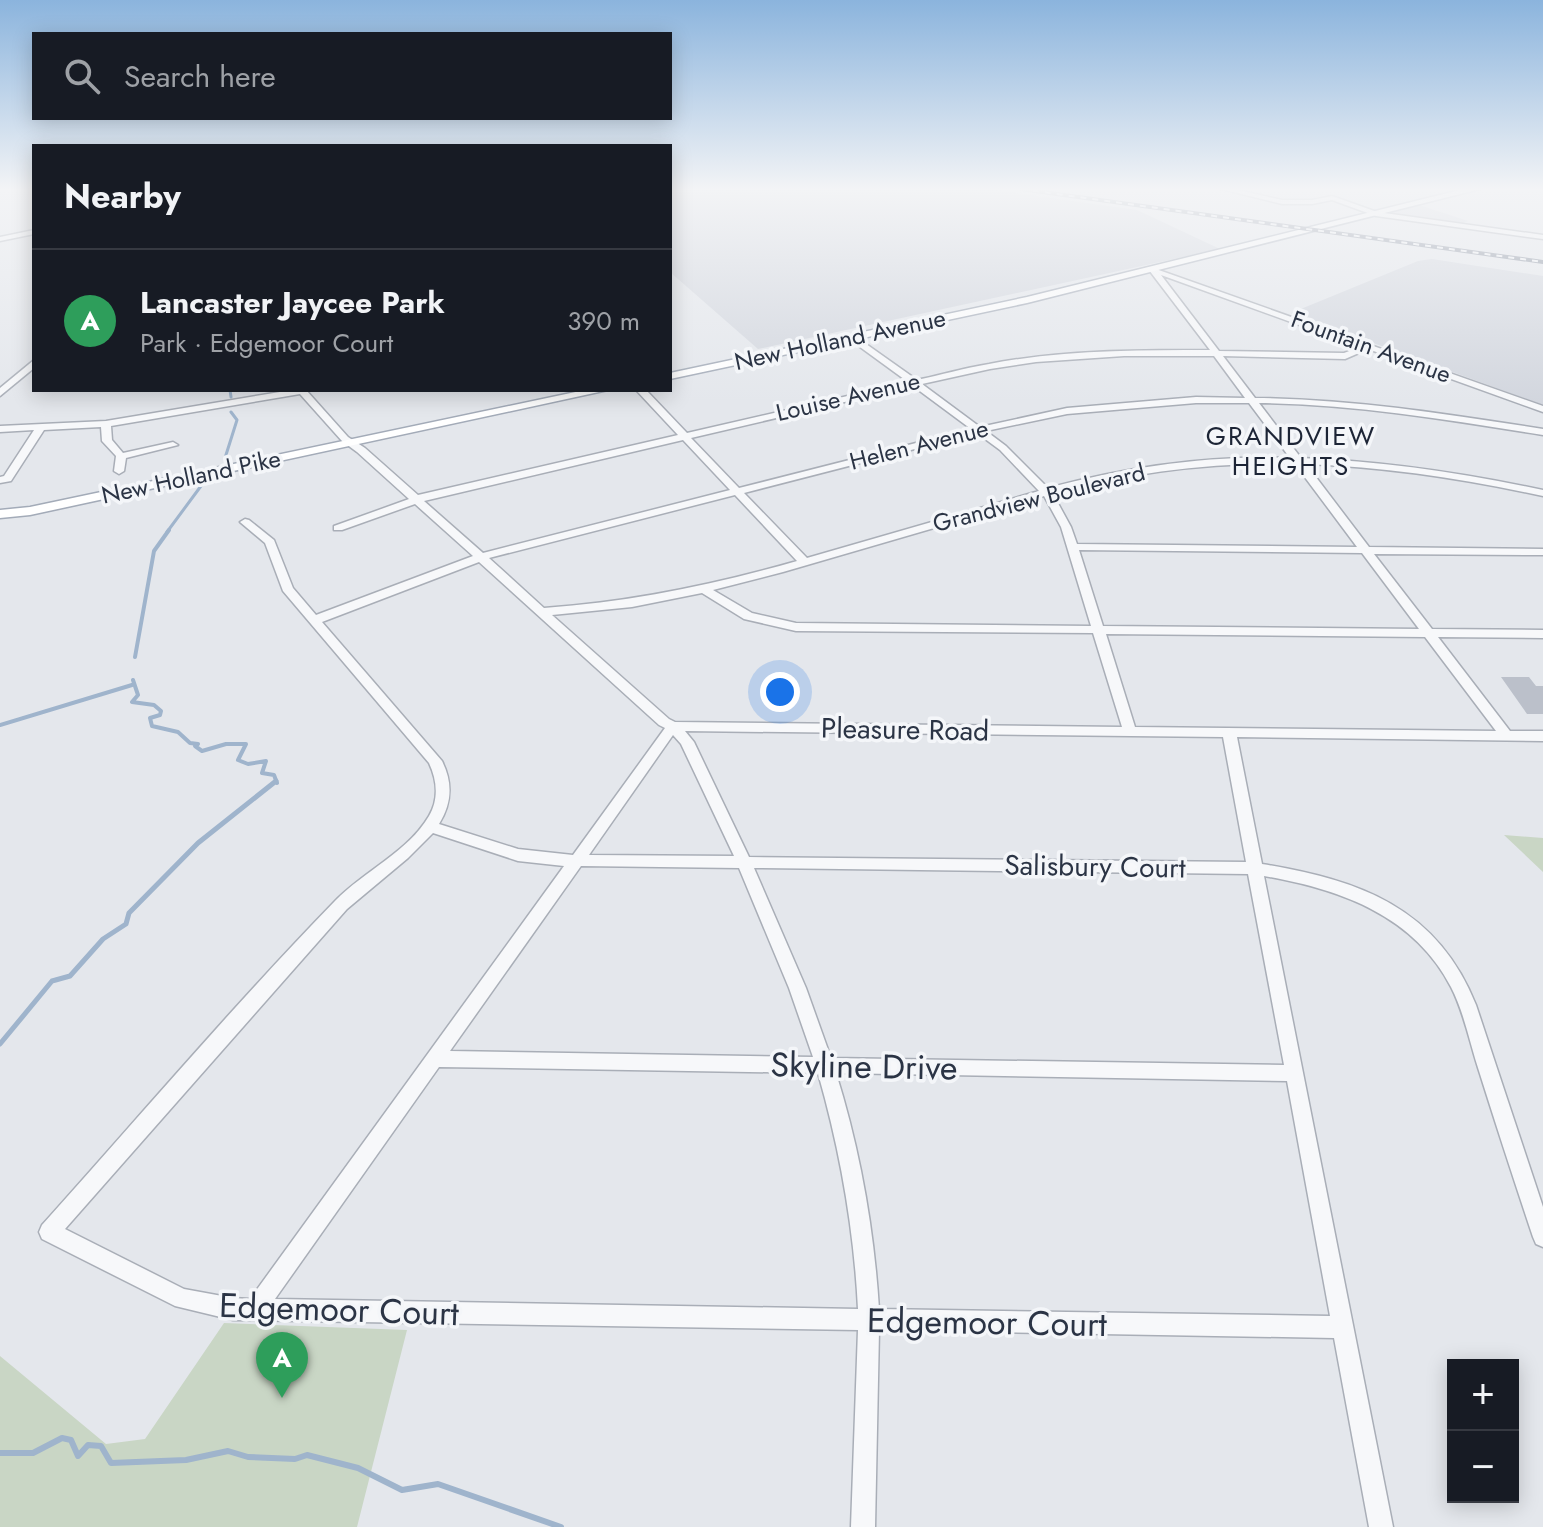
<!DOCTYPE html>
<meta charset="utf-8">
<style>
body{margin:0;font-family:Jost,sans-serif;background:#242831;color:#f1f3f6}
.controls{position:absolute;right:24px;bottom:24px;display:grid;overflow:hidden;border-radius:0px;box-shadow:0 4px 20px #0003}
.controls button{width:72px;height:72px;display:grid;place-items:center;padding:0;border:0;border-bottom:2px solid #363941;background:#171b24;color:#f1f3f6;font:40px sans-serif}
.you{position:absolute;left:780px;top:692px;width:28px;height:28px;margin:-20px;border:6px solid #fff;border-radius:50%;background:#1a73e8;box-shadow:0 0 0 12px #1a73e833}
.badge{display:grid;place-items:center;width:52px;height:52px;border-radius:50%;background:#b45309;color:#fff;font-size:26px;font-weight:700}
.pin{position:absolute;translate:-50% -66px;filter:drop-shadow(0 2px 4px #0008)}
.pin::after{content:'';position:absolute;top:42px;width:28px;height:24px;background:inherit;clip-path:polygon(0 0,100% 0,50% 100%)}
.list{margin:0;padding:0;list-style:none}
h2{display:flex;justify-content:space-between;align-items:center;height:104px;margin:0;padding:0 32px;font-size:34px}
h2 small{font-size:26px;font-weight:400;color:#9ea1a6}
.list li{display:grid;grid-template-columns:52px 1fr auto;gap:24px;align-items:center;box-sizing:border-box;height:144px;padding:0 32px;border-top:2px solid #363941}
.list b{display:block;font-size:30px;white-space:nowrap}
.list p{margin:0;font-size:26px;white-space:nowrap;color:#9ea1a6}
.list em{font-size:26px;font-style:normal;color:#9ea1a6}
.icon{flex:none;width:44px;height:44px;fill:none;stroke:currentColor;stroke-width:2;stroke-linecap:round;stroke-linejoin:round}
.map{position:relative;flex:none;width:1543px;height:1527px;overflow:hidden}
.search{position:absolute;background:#171b24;box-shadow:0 4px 20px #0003;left:32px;top:32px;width:640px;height:88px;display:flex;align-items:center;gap:20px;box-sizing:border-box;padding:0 28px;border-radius:0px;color:#9ea1a6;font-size:30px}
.panel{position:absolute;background:#171b24;box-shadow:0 4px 20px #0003;left:32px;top:144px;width:640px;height:248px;border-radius:0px}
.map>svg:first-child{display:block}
</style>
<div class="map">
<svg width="1543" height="1527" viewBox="0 0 1543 1527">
<rect width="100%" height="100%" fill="#e4e7ec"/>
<!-- built -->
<path fill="#d2d6de" d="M670,189H988L1137,210L1220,249L758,349L670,272Z
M1416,204L1468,221L1456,225L1376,214Z
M1432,259L1543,276V405L1291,313L1418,261Z"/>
<!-- green -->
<path fill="#c9d6c5" d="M1504,835L1543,838V872Z
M224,1323L407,1330L357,1527H0V1356L106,1444L145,1439Z"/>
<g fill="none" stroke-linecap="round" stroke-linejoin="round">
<!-- stream-far3 -->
<path stroke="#9fb4cc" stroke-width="3" d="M230,390L231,397
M225,458L237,420L231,412
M167,532L201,486"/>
<!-- stream-far2 -->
<path stroke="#9fb4cc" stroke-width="4" d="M135,657L154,551L169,530
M133,680L138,695L132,702L154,705L161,711L160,715L150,718L152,726L178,732L190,743L198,744L195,746L202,751L226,744H246L238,760L248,764L266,761L262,773L274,775L277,783
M0,725L132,685"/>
<!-- stream-far1 -->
<path stroke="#9fb4cc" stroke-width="5" d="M0,1044L52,981L70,976L103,939L126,924L129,913L198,843L276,781"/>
<!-- stream -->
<path stroke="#9fb4cc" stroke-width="6" d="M0,1453H33L62,1438L71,1440L78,1456L88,1445L101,1446L111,1463L186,1460L228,1451L248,1457L295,1459L307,1455L358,1468L402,1490L438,1484L561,1527"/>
</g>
<!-- building -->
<path fill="#bbc0ca" d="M1501,677H1529L1536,686H1543V714H1527Z"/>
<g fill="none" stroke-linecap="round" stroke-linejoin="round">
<!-- minor casing -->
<g stroke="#a9aeb7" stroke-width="3">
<path id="minor" d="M1221,189H1234L1282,200H1312L1332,196L1377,212L1543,235V239L1376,216L1332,200L1312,204H1282Z
M34,230V234L0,241V237Z
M1153,268L1543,406V412L1368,349L1345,359L1223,356L1255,398C1352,399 1447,414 1543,429V435C1449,420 1355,404 1259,403L1301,458C1383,461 1463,473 1543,490V496C1465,479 1386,467 1306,464L1369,547L1543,549V555L1374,554L1432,629L1543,630V638L1438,637L1510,731H1543V741L1237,737L1262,864C1359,880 1437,907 1476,1005L1543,1207V1247L1536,1244L1533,1237C1515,1183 1497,1128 1480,1074C1470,1045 1465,1014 1451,987C1414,915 1339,889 1264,876L1393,1527H1369L1334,1338L879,1330L875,1527H851L858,1330L233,1320L175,1306L42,1239L39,1232L42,1225C139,1117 234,1005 335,901C364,871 408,852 429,816C439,799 437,780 429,763L283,591L265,543L240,522L245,519L249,520L274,540L293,588L316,615L473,556L415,504L342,530H334V526L409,499L357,452L342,441L300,394L111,426L112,440L123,453L173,442L178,445L126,458L124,471L119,474L114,471L116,456L102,441L101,427L44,430L11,481L0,483V477L4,476L34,430L0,432V426L106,421L292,390H306L348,437L365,448L418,495L678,435L636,390H646L687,433L908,382L849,339L848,337L852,334L917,380C941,375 964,368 989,364C1061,350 1136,350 1210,350L1149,270ZM1161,275L1360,347L1344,353L1219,351ZM1124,356H1214L1245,398L1196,397L1067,408L980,427L922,384L990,369L1036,362ZM913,386L971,429L739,488L691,438ZM1196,403H1249L1290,458C1209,455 1127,467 1048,488L1006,446L986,431L1067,414ZM977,433L1000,450L1039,491L807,558L744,493ZM683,440L730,490L483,553L424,501ZM1295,464L1357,547L1077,544L1071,527L1053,494C1131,472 1213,462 1295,464ZM735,495L797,561C713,585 631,602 544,608L489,558ZM1044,496L1061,527L1091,626L796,623L752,613L713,590L783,572ZM1079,550L1362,553L1419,629L1103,626ZM479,562L659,725L665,728L573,855L518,849L439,824C452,803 453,783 442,761L322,622ZM702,593L744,619L796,631L1093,633L1122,727L675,722L669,719L552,615L632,607ZM1106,634L1425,637L1496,731L1135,727ZM685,731L1223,737L1246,862L749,857L694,742ZM673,735L681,744L734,856L589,855ZM433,833L518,861L564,866L250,1299L233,1298L184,1289L65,1229L347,909L408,858ZM581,866L739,868L789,988L813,1057L450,1051ZM754,868L1248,874L1284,1065L831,1058L806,988ZM439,1067L818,1073C840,1150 854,1228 858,1309L275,1299ZM836,1073L1287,1081L1330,1316L879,1309C874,1228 860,1150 836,1073Z
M34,360V368L0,396V388Z"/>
</g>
<!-- major casing -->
<g stroke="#a3abb8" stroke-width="3">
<path id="major" d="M1464,189H1480L1027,303L670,379V373L1027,297Z
M585,390H608L30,515L0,518V510L30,507Z"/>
</g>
<!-- minor -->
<use href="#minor" fill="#f7f8fa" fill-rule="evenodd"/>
<!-- major -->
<use href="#major" fill="#fff" fill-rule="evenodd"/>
<!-- rail casing -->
<g stroke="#7d8696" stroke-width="4">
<path id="rail" d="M1021,189L1543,262"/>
</g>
<!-- rail -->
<use href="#rail" stroke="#f4f6f9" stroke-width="2" stroke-dasharray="6" stroke-linecap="butt"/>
</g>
<!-- sky -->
<linearGradient id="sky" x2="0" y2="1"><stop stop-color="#8bb4dd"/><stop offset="0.47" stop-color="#f3f4f6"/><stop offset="1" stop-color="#f3f4f6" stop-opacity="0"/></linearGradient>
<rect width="1543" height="403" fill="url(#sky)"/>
<g text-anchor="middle" stroke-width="7" stroke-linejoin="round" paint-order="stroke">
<!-- far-street labels -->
<g font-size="24" fill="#2b3445" stroke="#f4f6f9">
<text transform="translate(840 340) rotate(-12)" y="8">New Holland Avenue</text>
<text transform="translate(1371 347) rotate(20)" y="8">Fountain Avenue</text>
<text transform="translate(848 397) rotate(-13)" y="8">Louise Avenue</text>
<text transform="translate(919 445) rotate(-14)" y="8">Helen Avenue</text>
<text transform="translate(191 477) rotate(-12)" y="8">New Holland Pike</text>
<text transform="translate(1039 498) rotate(-14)" y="8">Grandview Boulevard</text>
</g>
<!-- far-neighbourhood labels -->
<g font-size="26" letter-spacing="2" fill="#1d2536" stroke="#f4f6f9">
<text x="1291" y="445">GRANDVIEW<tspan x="1291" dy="30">HEIGHTS</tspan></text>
</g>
<!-- street labels -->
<g font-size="28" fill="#2b3445" stroke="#f4f6f9">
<text transform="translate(905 729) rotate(1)" y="10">Pleasure Road</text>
<text transform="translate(1095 866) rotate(1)" y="10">Salisbury Court</text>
</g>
<!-- near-street labels -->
<g font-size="34" fill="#2b3445" stroke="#f4f6f9">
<text transform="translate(864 1066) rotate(1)" y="12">Skyline Drive</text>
<text transform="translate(339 1309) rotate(2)" y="12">Edgemoor Court</text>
<text transform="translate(987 1322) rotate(1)" y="12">Edgemoor Court</text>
</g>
</g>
</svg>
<div class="controls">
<button>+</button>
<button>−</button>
</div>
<div class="you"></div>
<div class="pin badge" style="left:282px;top:1398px;background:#2e9e5b">A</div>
<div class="search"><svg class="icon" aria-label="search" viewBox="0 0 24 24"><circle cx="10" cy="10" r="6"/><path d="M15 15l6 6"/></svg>Search here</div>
<section class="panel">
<h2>Nearby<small></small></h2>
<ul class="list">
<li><span class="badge" style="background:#2e9e5b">A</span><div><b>Lancaster Jaycee Park</b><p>Park · Edgemoor Court</p></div><em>390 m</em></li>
</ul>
</section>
</div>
